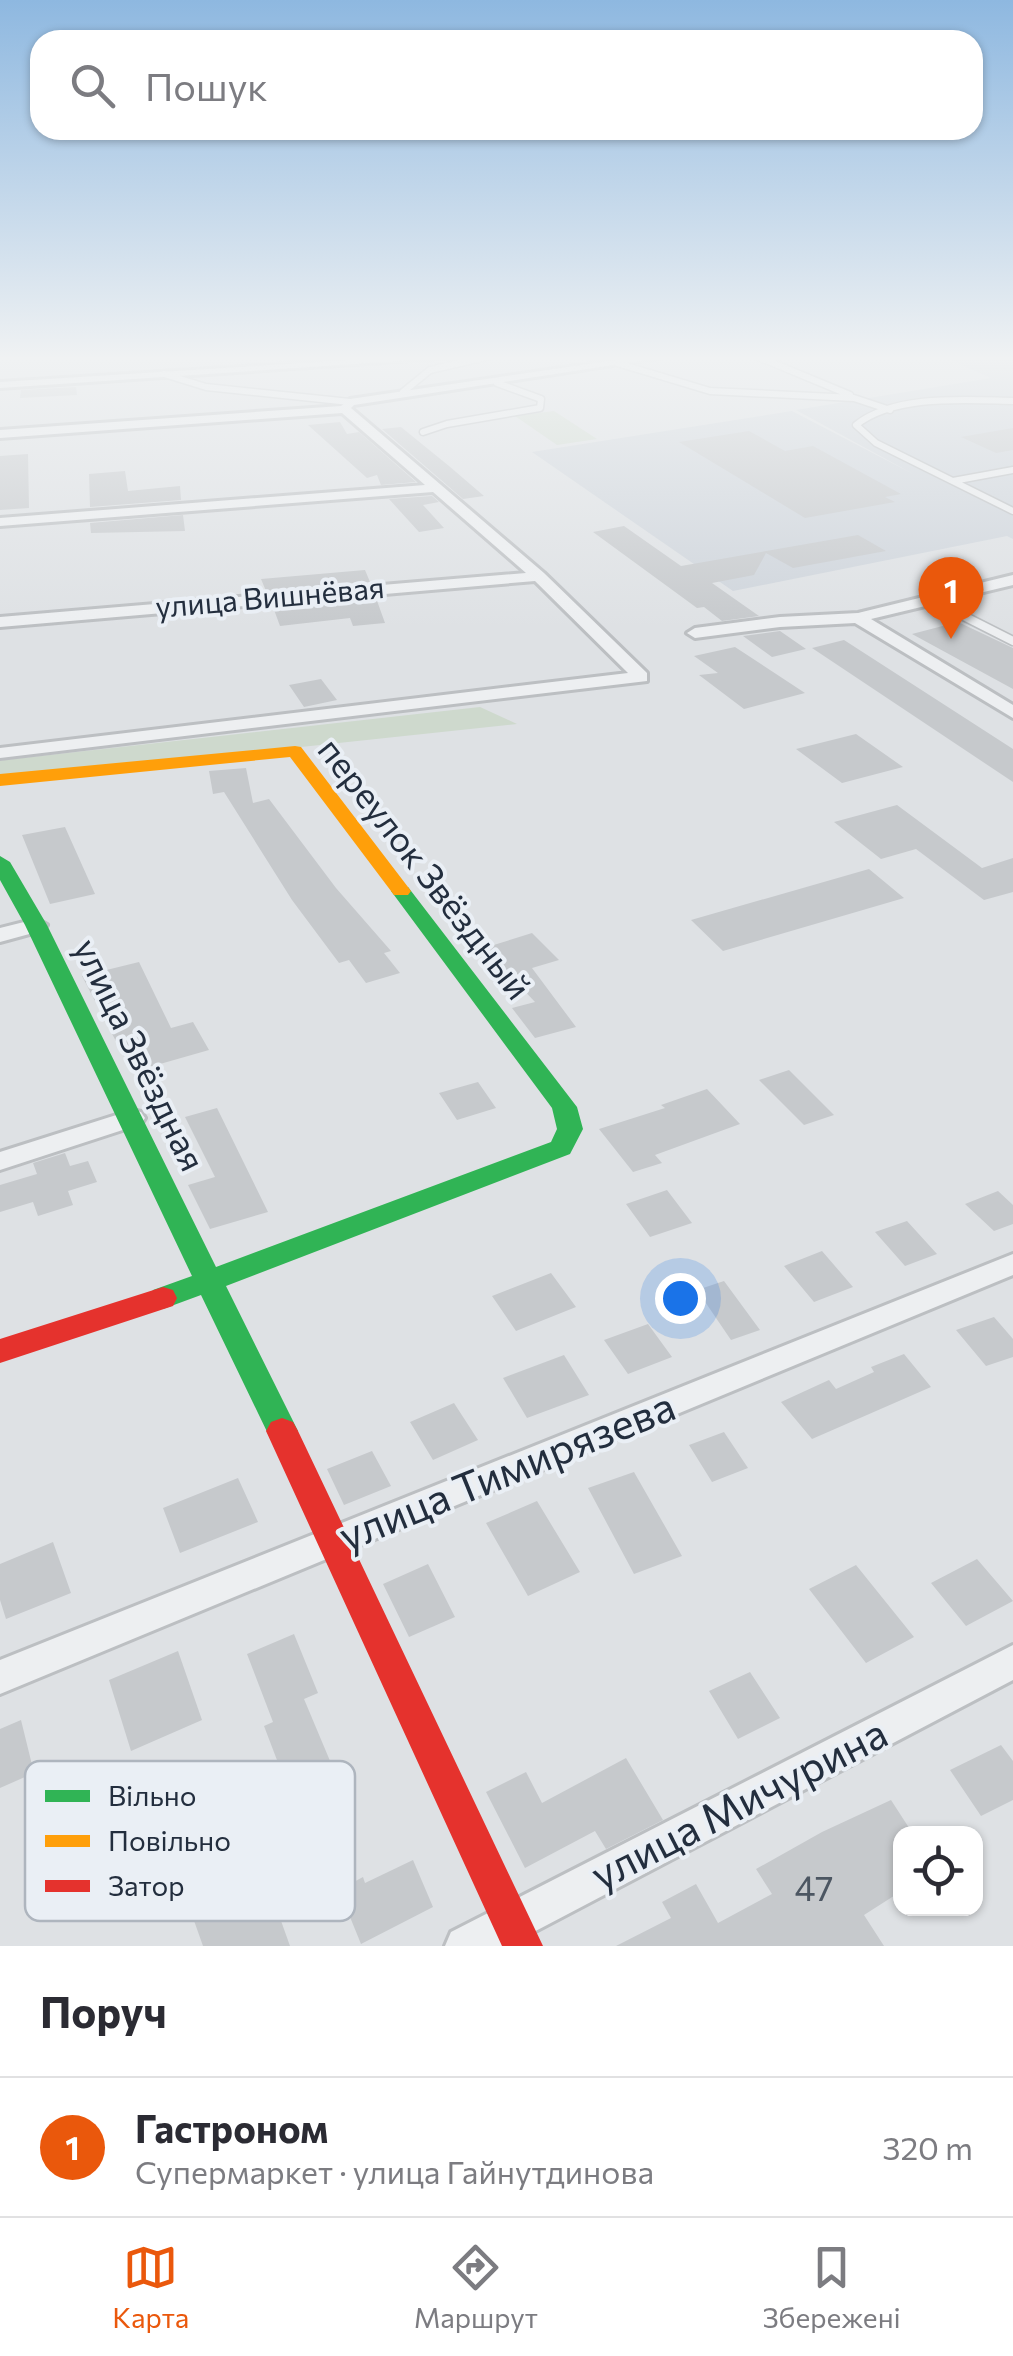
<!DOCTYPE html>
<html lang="uk">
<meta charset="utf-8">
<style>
body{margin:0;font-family:Commissioner,sans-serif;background:#f2f2f3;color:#2b2b33}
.controls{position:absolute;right:30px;bottom:30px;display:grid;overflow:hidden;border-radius:20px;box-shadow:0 2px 8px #0004}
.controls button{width:90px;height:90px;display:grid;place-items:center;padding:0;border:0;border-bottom:2px solid #e1e1e2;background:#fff;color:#2b2b33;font:50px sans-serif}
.you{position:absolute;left:680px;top:1298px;width:35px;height:35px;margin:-25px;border:8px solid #fff;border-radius:50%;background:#1a73e8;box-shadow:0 0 0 15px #1a73e833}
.badge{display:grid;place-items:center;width:65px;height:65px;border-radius:50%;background:#ea580c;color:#fff;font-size:32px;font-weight:700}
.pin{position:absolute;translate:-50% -82px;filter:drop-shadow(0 2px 5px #0008)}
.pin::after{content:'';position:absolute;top:52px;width:35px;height:30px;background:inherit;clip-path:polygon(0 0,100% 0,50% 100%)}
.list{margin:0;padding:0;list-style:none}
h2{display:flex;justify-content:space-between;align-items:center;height:130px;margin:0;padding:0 40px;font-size:42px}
h2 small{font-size:32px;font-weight:400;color:#7c7c81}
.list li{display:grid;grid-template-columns:65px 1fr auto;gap:30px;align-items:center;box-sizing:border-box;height:140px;padding:0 40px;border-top:2px solid #e1e1e2}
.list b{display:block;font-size:38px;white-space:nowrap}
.list p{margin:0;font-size:32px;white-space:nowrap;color:#7c7c81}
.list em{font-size:32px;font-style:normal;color:#7c7c81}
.icon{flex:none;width:55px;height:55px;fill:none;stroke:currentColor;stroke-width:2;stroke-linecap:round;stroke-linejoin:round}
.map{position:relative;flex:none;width:1013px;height:1946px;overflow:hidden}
.search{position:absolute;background:#fff;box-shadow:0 2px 8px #0004;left:30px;right:30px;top:30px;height:110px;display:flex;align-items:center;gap:25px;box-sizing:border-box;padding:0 35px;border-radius:30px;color:#7c7c81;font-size:38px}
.sheet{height:270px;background:#fff}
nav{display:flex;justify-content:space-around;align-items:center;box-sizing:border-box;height:140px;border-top:2px solid #e1e1e2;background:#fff;font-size:28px;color:#7c7c81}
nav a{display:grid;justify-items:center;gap:5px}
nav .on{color:#ea580c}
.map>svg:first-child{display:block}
</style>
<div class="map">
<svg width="1013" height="1946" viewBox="0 0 1013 1946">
<rect width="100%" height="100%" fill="#dee1e4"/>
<!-- built -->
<path fill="#ced4db" d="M941,356H1013V539L1007,536L733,591L532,452L792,411L915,475L796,410L991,378Z"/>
<!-- green -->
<path fill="#ced9cd" d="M554,411L597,439L557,445L515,416Z
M480,707L517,724L0,779V761L4,760Z"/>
<!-- building -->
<path fill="#c6c9cc" d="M76,387L77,395L20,398L21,390Z
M340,422L347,434L359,432L416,482L381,485L377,475L367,478L308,425Z
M401,427L449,466L484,496L463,499L382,429Z
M1013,428V450L996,453L961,437Z
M749,431L785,451L813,446L901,494L885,497L895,502L805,518L679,442Z
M28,454L29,508L0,510V456Z
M125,471L128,491L180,486L181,500L90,507L89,474Z
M432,496L439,502L423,505L444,528L419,532L389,499Z
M183,515L185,531L91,533L90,523Z
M624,526L681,566L858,535L886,551L793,568L766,553L754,575L712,583L759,616L722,621L704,607L697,608L593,532Z
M365,570L370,582L266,591L261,579Z
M376,598L385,623L353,626L350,618L280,626L273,607Z
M958,622L1013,648V689L912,634Z
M780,631L806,649L772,657L743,636Z
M844,640L1013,749V782L812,648Z
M735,647L805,693L744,709L699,675L718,673L694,656Z
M321,679L337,700L304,707L289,685Z
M856,734L903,767L842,783L796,749Z
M246,768L253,803L269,799L336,888L391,951L384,953L400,973L366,983L349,960L339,963L292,900L224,792L213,794L209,771Z
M897,805L982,868L1013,858V892L984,900L916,849L881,859L834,822Z
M65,827L95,894L50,904L22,835Z
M869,869L904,898L723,951L691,920Z
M532,933L559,960L532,968L576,1027L535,1038L512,1008L535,1002L484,948Z
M139,962L171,1028L193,1022L209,1050L132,1072L82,976Z
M789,1070L834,1115L804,1125L759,1080Z
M478,1082L496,1108L457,1120L439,1093Z
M707,1089L740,1124L655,1155L662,1163L633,1172L599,1129L665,1108L661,1105Z
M217,1108L268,1212L210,1229L188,1185L215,1177L185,1117Z
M65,1153L70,1166L88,1161L97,1182L68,1191L73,1205L38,1216L33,1202L0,1212V1185L37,1174L33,1163Z
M667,1190L692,1223L650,1237L626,1204Z
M998,1191L1013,1205V1224L994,1231L965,1204Z
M907,1221L937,1254L905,1266L875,1232Z
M822,1251L853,1287L814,1302L784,1266Z
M551,1273L576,1307L516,1331L492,1296Z
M724,1281L760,1330L731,1340L697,1290Z
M994,1317L1013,1339V1357L986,1366L956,1330Z
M648,1324L672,1357L628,1374L604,1340Z
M904,1354L931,1387L812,1439L781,1402L829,1380L836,1389L874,1372L871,1367Z
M564,1355L589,1395L527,1418L503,1378Z
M454,1403L478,1440L433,1460L410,1422Z
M724,1432L748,1468L712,1482L689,1445Z
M372,1451L391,1486L344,1505L327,1469Z
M634,1472L682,1556L634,1574L588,1488Z
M238,1478L258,1522L180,1553L163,1508Z
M537,1501L580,1572L528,1596L486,1523Z
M53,1542L71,1593L6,1619L0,1600V1564Z
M977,1559L1013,1601L966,1626L931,1583Z
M428,1564L455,1617L409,1637L383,1584Z
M856,1565L914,1637L866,1663L809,1589Z
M294,1634L318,1693L304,1699L333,1768L288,1789L264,1726L273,1722L247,1654Z
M178,1651L202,1720L131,1751L109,1680Z
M750,1672L780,1718L738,1739L709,1691Z
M21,1720L34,1773L0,1788V1729Z
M1001,1745L1013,1761V1800L981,1816L950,1770Z
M626,1758L663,1820L606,1849L595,1831L525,1868L486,1792L526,1772L542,1803Z
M891,1800L913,1834H900V1892L864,1915L884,1946H616L671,1918L662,1902L696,1884L718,1923L772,1894L756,1869L822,1832Z
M413,1860L433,1907L361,1944L339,1890L363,1877L365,1883Z
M248,1890H270L290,1946H203L192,1915Z"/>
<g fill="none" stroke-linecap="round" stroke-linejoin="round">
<!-- lane-far1 casing -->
<g stroke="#bcbfc2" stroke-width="9">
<path id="lane-far1" d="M756,356L850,395
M617,363L710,391L854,398L890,410
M164,374L206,387L350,402
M403,392L430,370L490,356
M1013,401C966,400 895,394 856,425L876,443L1013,511
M423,432L447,424L540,408L541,399L497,383
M953,481L1013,470"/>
</g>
<!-- lane casing -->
<g stroke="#bcbfc2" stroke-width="11">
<path id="lane" d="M932,600L1013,641"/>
</g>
<!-- street casing -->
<g stroke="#bcbfc2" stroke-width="6">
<path id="street" d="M413,356H472L0,388V382Z
M643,356H671L354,405L351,408L544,573L647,673V681L0,758V748L628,673L535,581L0,627V617L526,573L433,492L0,526V518L425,485L342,413L0,438V430L341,406L350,399Z
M1013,575V585L871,619L1013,705V718L855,623L780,627L695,638L687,633L695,628L780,617L858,613Z
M36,919L47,925L44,930L0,942V928Z
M132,1110L141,1112L145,1118L141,1124L0,1170V1152Z
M1013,1254V1275L0,1694V1660Z
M1013,1645V1680L507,1946H445L451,1932Z"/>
</g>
<!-- lane-far1 -->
<use href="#lane-far1" stroke="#edeff1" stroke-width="6"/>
<!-- lane -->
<use href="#lane" stroke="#edeff1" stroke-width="8"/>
<!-- street -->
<use href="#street" fill="#edeff1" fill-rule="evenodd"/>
<!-- fast -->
<path fill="#30b455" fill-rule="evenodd" d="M0,856L10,862L47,925L216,1267L551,1142L557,1129L552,1108L394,895L391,891L394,887H408L577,1107L583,1129L570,1154L226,1286L298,1431L293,1440L282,1444L271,1440L201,1295L163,1309L153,1306L149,1298L153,1290L192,1276L25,925L0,880Z"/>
<!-- slow -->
<path fill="#ff9f0a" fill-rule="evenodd" d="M295,746L301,747L408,887L411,891L408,895H394L290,757L0,786V774Z"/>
<!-- jam -->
<path fill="#e5322d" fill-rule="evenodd" d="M163,1287L173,1290L177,1298L173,1306L0,1363V1339Z
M282,1418L293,1422L298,1431L543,1946H502L266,1431L271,1422Z"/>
</g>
<!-- sky -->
<linearGradient id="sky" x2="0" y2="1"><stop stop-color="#8eb8e0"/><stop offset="0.57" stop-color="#f0f2f3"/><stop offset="1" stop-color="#f0f2f3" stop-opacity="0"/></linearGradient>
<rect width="1013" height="629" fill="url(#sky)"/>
<g text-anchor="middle" stroke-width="8" stroke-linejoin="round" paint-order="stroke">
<!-- far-street labels -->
<g font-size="30" fill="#232e3e" stroke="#eaeff5">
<text transform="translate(270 598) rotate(-5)" y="10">улица Вишнёвая</text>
</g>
<!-- street labels -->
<g font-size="35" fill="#232e3e" stroke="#eaeff5">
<text transform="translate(424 869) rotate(52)" y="12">переулок Звёздный</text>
<text transform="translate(139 1055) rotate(64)" y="12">улица Звёздная</text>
</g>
<!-- near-number labels -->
<g font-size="35" fill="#4c5662">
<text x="814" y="1901">47</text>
</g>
<!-- near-street labels -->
<g font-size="42" fill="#232e3e" stroke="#eaeff5">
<text transform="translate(507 1471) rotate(-22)" y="15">улица Тимирязева</text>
<text transform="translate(739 1804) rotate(-27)" y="15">улица Мичурина</text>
</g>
</g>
<!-- legend -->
<rect x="25" y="1761" width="330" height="160" rx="15" fill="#eaeff5" stroke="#aeb5be" stroke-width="2.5"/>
<rect x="45" y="1790" width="45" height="12" fill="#30b455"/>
<rect x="45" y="1835" width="45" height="12" fill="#ff9f0a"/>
<rect x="45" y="1880" width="45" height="12" fill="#e5322d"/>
<g font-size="28" fill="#232e3e">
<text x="108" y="1806">Вільно</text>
<text x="108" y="1851">Повільно</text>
<text x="108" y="1896">Затор</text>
</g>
</svg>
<div class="controls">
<button><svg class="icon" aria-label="locate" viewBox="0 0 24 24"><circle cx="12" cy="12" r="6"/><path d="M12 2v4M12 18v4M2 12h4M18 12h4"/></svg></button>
</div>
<div class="you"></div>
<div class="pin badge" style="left:951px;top:639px">1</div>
<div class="search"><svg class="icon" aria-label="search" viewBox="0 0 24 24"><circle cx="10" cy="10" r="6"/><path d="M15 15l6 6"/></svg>Пошук</div>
</div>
<section class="sheet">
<h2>Поруч<small></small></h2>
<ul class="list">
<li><span class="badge">1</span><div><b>Гастроном</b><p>Супермаркет · улица Гайнутдинова</p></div><em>320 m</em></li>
</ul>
</section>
<nav>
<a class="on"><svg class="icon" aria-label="map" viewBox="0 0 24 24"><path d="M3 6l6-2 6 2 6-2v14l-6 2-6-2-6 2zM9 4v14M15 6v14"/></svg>Карта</a>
<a><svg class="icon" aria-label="directions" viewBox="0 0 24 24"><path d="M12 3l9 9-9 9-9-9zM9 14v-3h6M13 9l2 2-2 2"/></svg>Маршрут</a>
<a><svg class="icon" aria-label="saved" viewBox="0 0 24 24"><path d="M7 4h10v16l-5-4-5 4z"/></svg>Збережені</a>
</nav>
